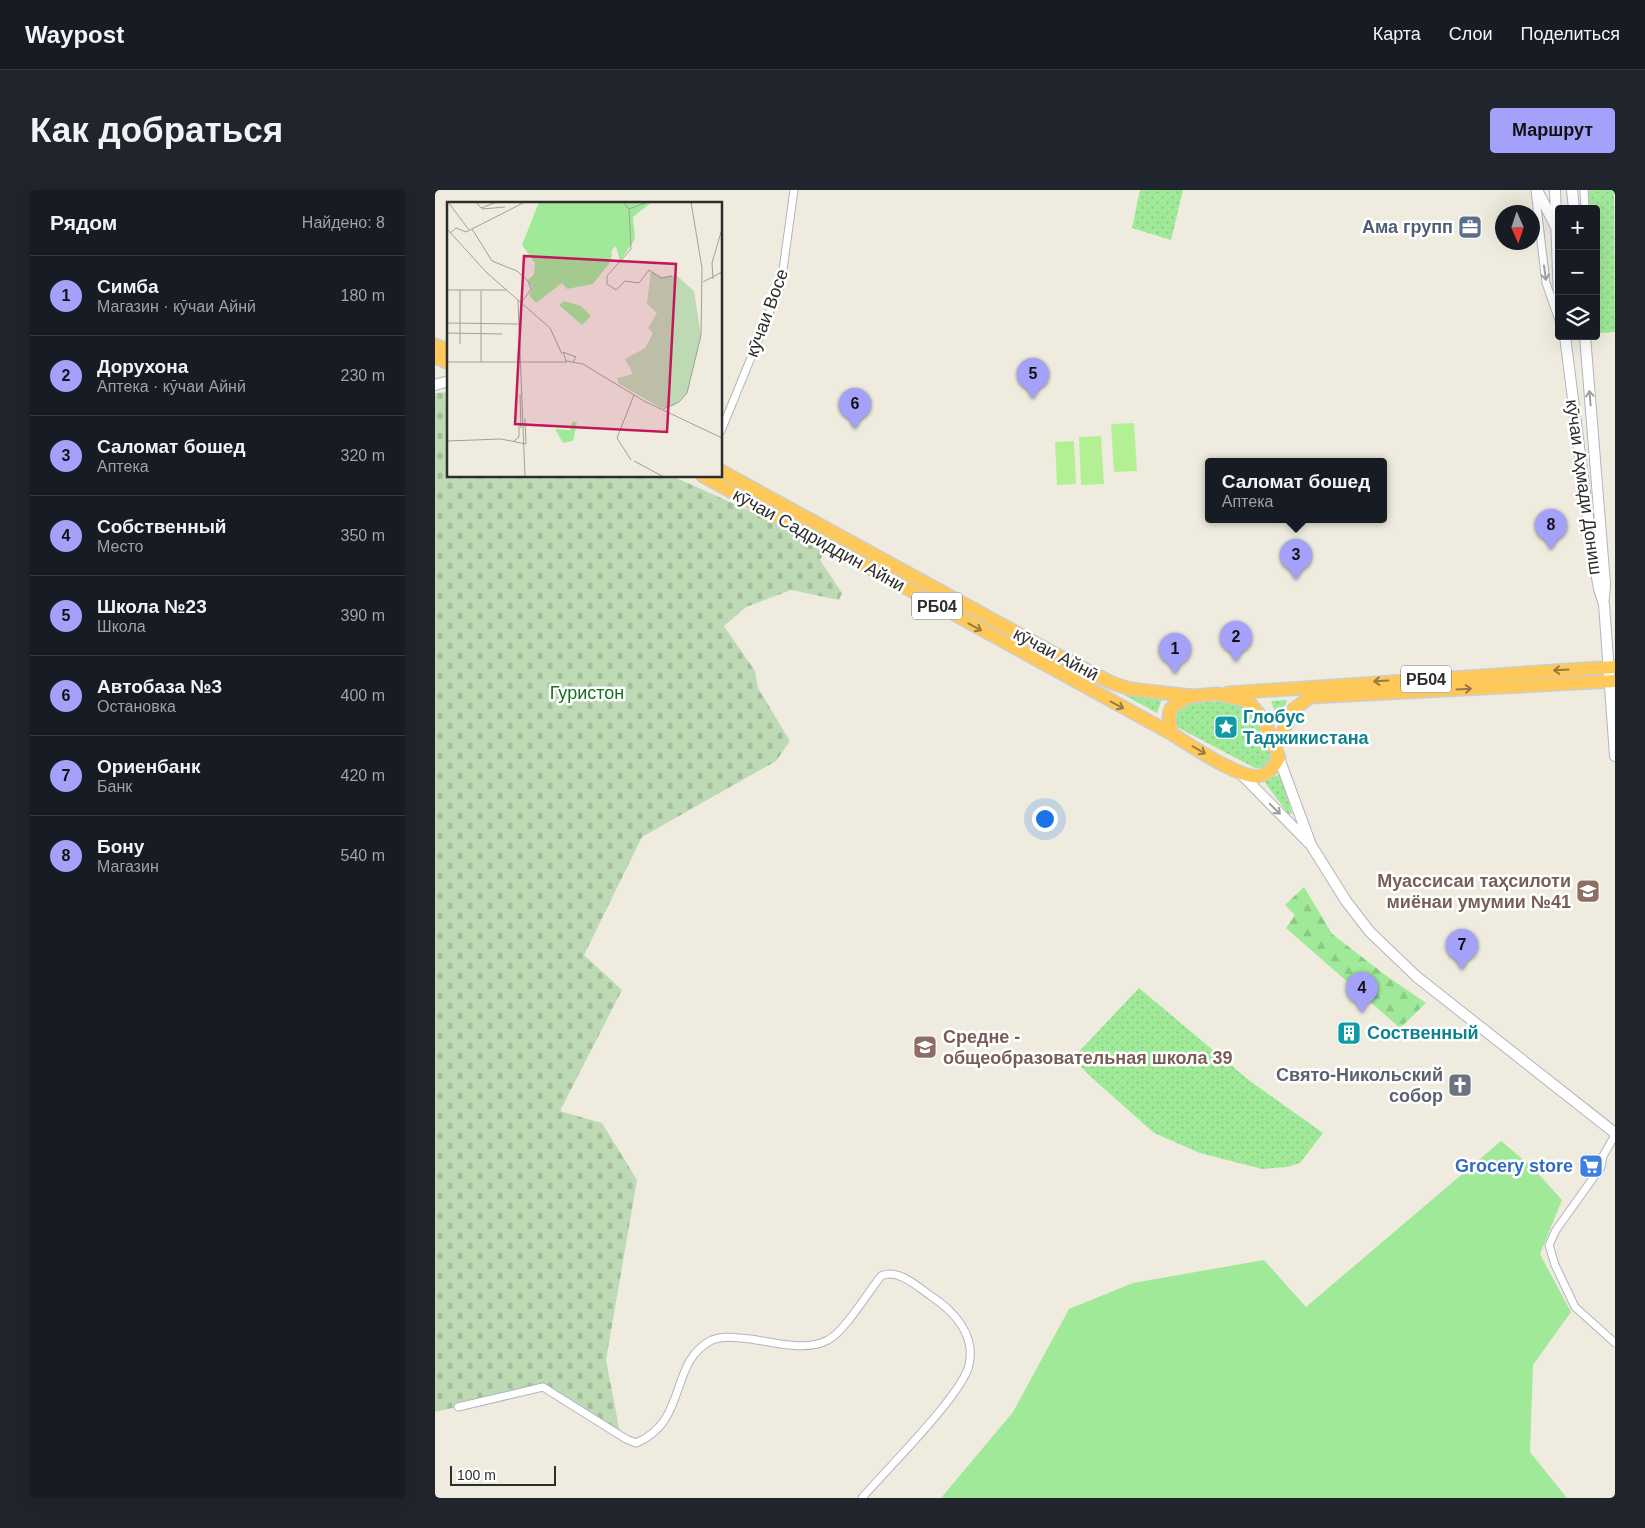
<!DOCTYPE html>
<html lang="ru">
<meta charset="utf-8">
<style>
body{margin:0;font-family:Arial,sans-serif;background:#20242c;color:#f1f3f6}
.controls{position:absolute;right:15px;top:15px;display:grid;overflow:hidden;border-radius:5px;box-shadow:0 5px 20px #0002}
.controls button{width:45px;height:45px;display:grid;place-items:center;padding:0;border:0;border-bottom:1px solid #363941;background:#171b24;color:#f1f3f6;font:25px sans-serif}
.compass{position:absolute;left:1060px;top:15px;width:45px;height:45px;border-radius:50%;background:#171b24;box-shadow:0 5px 20px #0002;rotate:177deg}
.scale{position:absolute;left:15px;bottom:12px;width:106px;box-sizing:border-box;padding-left:5px;border:2px solid #2d2d2d;border-top:0;font-size:14px;line-height:18px;white-space:nowrap;color:#2d2d2d;-webkit-text-stroke:4px #fff;paint-order:stroke}
.you{position:absolute;left:609px;top:628px;width:18px;height:18px;margin:-12px;border:4px solid #fff;border-radius:50%;background:#1a73e8;box-shadow:0 0 0 8px #1a73e833}
.badge{display:grid;place-items:center;width:32px;height:32px;border-radius:50%;background:#a4a1fa;color:#111;font-size:16px;font-weight:700}
.pin{position:absolute;translate:-50% -41px;filter:drop-shadow(0 1px 2px #0008)}
.pin::after{content:'';position:absolute;top:26px;width:18px;height:15px;background:inherit;clip-path:polygon(0 0,100% 0,50% 100%)}
.popup{position:absolute;left:770px;top:268px;width:182px;height:65px;box-sizing:border-box;display:grid;place-content:center;border-radius:5px;background:#171b24;filter:drop-shadow(0 1px 4px #0005);font-size:16px;white-space:nowrap;color:#9ea1a6}
.popup b{font-size:19px;color:#f1f3f6}
.popup::after{content:'';position:absolute;left:50%;top:100%;margin-left:-10px;border:10px solid transparent;border-top-color:#171b24}
.list{margin:0;padding:0;list-style:none}
h2{display:flex;justify-content:space-between;align-items:center;height:65px;margin:0;padding:0 20px;font-size:21px}
h2 small{font-size:16px;font-weight:400;color:#9ea1a6}
.list li{display:grid;grid-template-columns:32px 1fr auto;gap:15px;align-items:center;box-sizing:border-box;height:80px;padding:0 20px;border-top:1px solid #363941}
.list b{display:block;font-size:19px;white-space:nowrap}
.list p{margin:0;font-size:16px;white-space:nowrap;color:#9ea1a6}
.list em{font-size:16px;font-style:normal;color:#9ea1a6}
.icon{flex:none;width:28px;height:28px;fill:none;stroke:currentColor;stroke-width:2;stroke-linecap:round;stroke-linejoin:round}
.map{position:relative;flex:none;width:1180px;height:1308px;overflow:hidden;border-radius:5px}
header{display:flex;align-items:center;gap:30px;box-sizing:border-box;height:70px;padding:0 25px;background:#171b24;border-bottom:1px solid #363941}
header strong{font-size:24px}
nav{display:flex;gap:28px;margin-inline-start:auto;font-size:18px}
.intro{display:flex;align-items:center;justify-content:space-between;box-sizing:border-box;height:120px;padding:0 30px}
h1{margin:0;font-size:35px}
.button{padding:12px 22px;border-radius:5px;background:#a4a1fa;color:#111;font-size:18px;font-weight:700}
main{display:flex;gap:30px;padding:0 30px}
aside{flex:1;background:#171b24;border-radius:5px;box-shadow:0 5px 20px #0002}
.map>svg:first-child{display:block}
</style>
<header>
<strong>Waypost</strong>
<nav><a>Карта</a><a>Слои</a><a>Поделиться</a></nav>
</header>
<div class="intro"><h1>Как добраться</h1><a class="button">Маршрут</a></div>
<main>
<aside>
<h2>Рядом<small>Найдено: 8</small></h2>
<ul class="list">
<li><span class="badge">1</span><div><b>Симба</b><p>Магазин · кӯчаи Айнӣ</p></div><em>180 m</em></li>
<li><span class="badge">2</span><div><b>Дорухона</b><p>Аптека · кӯчаи Айнӣ</p></div><em>230 m</em></li>
<li><span class="badge">3</span><div><b>Саломат бошед</b><p>Аптека</p></div><em>320 m</em></li>
<li><span class="badge">4</span><div><b>Собственный</b><p>Место</p></div><em>350 m</em></li>
<li><span class="badge">5</span><div><b>Школа №23</b><p>Школа</p></div><em>390 m</em></li>
<li><span class="badge">6</span><div><b>Автобаза №3</b><p>Остановка</p></div><em>400 m</em></li>
<li><span class="badge">7</span><div><b>Ориенбанк</b><p>Банк</p></div><em>420 m</em></li>
<li><span class="badge">8</span><div><b>Бону</b><p>Магазин</p></div><em>540 m</em></li>
</ul>
</aside>
<div class="map">
<svg width="1180" height="1308" viewBox="0 0 1180 1308">
<defs>
<pattern id="grass-dots" width="8" height="8" patternUnits="userSpaceOnUse" patternTransform="scale(1.25)"><rect width="8" height="8" fill="#a0e998"/><path d="M2 2h.1M6 6h.1" fill="none" stroke="#8ac883" stroke-width="1.8" stroke-linecap="round"/></pattern>
<pattern id="forest-firs" width="22" height="20" patternUnits="userSpaceOnUse" patternTransform="scale(1.25)"><rect width="22" height="20" fill="#a0e998"/><path d="M5 1l3.5 6h-7zM16 11l3.5 6h-7z" fill="#8ac883"/></pattern>
<pattern id="cemetery-stones" width="16" height="16" patternUnits="userSpaceOnUse" patternTransform="scale(1.25)"><rect width="16" height="16" fill="#bedab5"/><path d="M2 7V4a2 2 0 0 1 4 0v3zM10 15v-3a2 2 0 0 1 4 0v3z" fill="#a4bb9c"/></pattern>
</defs>
<rect width="100%" height="100%" fill="#efecdf"/>
<!-- grass -->
<path fill="url(#grass-dots)" d="M705,0H748L736,50L697,38Z
M1153,0H1179L1180,142L1165,143L1161,96V19H1155Z
M690,502L727,509L722,523L689,505Z
M852,510L846,531H843L836,511Z
M747,512H806L823,525L837,565L834,572L827,578H820L742,537L741,527Z
M845,584L857,623L854,625L829,591Z
M704,798L815,891L888,943L865,973L852,977L827,979L765,963L719,943L655,886L638,868Z"/>
<!-- forest -->
<path fill="url(#forest-firs)" d="M869,697L897,744L953,787L991,813L965,838L851,738L860,725L850,715Z"/>
<!-- cemetery -->
<path fill="url(#cemetery-stones)" d="M14,202V286H237L393,356L385,370L407,403L404,410L356,400L311,417L289,436L320,481L323,498L355,551L341,571L207,647L149,765L187,800L125,921L167,933L202,990L171,1170L185,1243L104,1198L0,1222V203Z"/>
<!-- park -->
<path fill="#a0e998" d="M1066,951L1097,977L1127,1010L1105,1064L1136,1122L1098,1175L1095,1262L1132,1308H506L578,1222L634,1119L698,1093L829,1070L871,1117Z"/>
<!-- pitch -->
<path fill="#b3f093" d="M699,233L702,281L679,282L676,234Z
M666,246L669,294L646,295L644,247Z
M639,251L641,294L622,295L620,252Z"/>
<g fill="none" stroke-linecap="round" stroke-linejoin="round">
<!-- street casing -->
<g stroke="#b3b3c1" stroke-width="9">
<path id="street" d="M1100,0L1111,93L1124,130
M1149,0L1150,19
M286,241L346,94L359,0
M1180,945L1168,966L1166,977L1121,1040L1114,1055L1120,1075L1140,1117L1180,1153
M23,1217L108,1197L191,1249L201,1253C254,1231 233,1172 277,1150C289,1145 303,1148 315,1149C338,1152 371,1162 393,1150C409,1142 434,1101 446,1086C463,1078 483,1097 496,1106C519,1121 541,1145 534,1175C528,1204 450,1281 427,1308"/>
</g>
<!-- secondary casing -->
<g stroke="#b3b3c1" stroke-width="12">
<path id="secondary" d="M1102,0L1121,37
M1120,0L1124,109
M1137,0L1139,19
M1130,146L1157,359L1164,399L1169,414L1180,566
M1150,146L1170,394L1169,408
M0,195L14,191
M844,568L876,655L911,711L935,742L982,787L1180,943
M806,584L874,653"/>
</g>
<!-- highway casing -->
<g stroke="#cdcdcd" stroke-width="15">
<path id="highway" d="M0,155L14,161
M0,167L14,173
M286,281L622,465L677,493L695,499L757,506L783,504L813,511L829,530L844,568C839,576 834,584 824,586C806,590 755,555 737,544C731,519 733,516 757,506
M268,286L737,544
M793,503L1180,477
M840,558L859,519L875,507L1180,491"/>
</g>
<!-- street -->
<use href="#street" stroke="#fff" stroke-width="7"/>
<!-- secondary -->
<use href="#secondary" stroke="#fff" stroke-width="10"/>
<!-- highway -->
<use href="#highway" stroke="#ffc95a" stroke-width="12"/>
</g>
<!-- one-way arrows -->
<defs><path id="oneway-shaft" d="M-6 0H5M1.5-3L5.5 0L1.5 3" fill="none" stroke-width="1.6" stroke-linecap="round" stroke-linejoin="round" transform="scale(1.25)"/></defs>
<g stroke="#a0a0a0">
<use href="#oneway-shaft" transform="translate(1110 83) rotate(82)"/>
<use href="#oneway-shaft" transform="translate(1155 208) rotate(-95)"/>
<use href="#oneway-shaft" transform="translate(840 619) rotate(45)"/>
</g>
<g stroke="#967b44">
<use href="#oneway-shaft" transform="translate(540 437) rotate(29)"/>
<use href="#oneway-shaft" transform="translate(1126 480) rotate(177)"/>
<use href="#oneway-shaft" transform="translate(946 491) rotate(177)"/>
<use href="#oneway-shaft" transform="translate(1029 499) rotate(-3)"/>
<use href="#oneway-shaft" transform="translate(682 515) rotate(28)"/>
<use href="#oneway-shaft" transform="translate(764 560) rotate(30)"/>
</g>
<!-- icons -->
<defs>
<g id="office-square" transform="scale(1.25)"><rect x="-9" y="-9" width="18" height="18" rx="4" fill="#5c6f8a" stroke="#fff"/><path d="M-6-3h4V-5.5h4V-3h4V5H-6ZM-1-4.5V-3h2v-1.5ZM-6 0V1H6V0Z" fill="#fff"/></g>
<g id="sight-square" transform="scale(1.25)"><rect x="-9" y="-9" width="18" height="18" rx="4" fill="#0f9aa8" stroke="#fff"/><path d="M0-6L1.8-2.2L6-1.7L2.9 1.2L3.7 5.4L0 3.3L-3.7 5.4L-2.9 1.2L-6-1.7L-1.8-2.2Z" fill="#fff"/></g>
<g id="school-square" transform="scale(1.25)"><rect x="-9" y="-9" width="18" height="18" rx="4" fill="#8d6e63" stroke="#fff"/><path d="M0-5L7-2L0 1L-7-2ZM-4 1L0 2.5L4 1V4Q0 6-4 4Z" fill="#fff"/></g>
<g id="building-square" transform="scale(1.25)"><rect x="-9" y="-9" width="18" height="18" rx="4" fill="#0f9aa8" stroke="#fff"/><path d="M-4-6H4V6H1V3H-1V6H-4ZM-2.5-4.3h1.7v1.8h-1.7ZM.8-4.3h1.7v1.8H.8ZM-2.5-1h1.7V.8h-1.7ZM.8-1h1.7V.8H.8Z" fill="#fff"/></g>
<g id="church-square" transform="scale(1.25)"><rect x="-9" y="-9" width="18" height="18" rx="4" fill="#6b7280" stroke="#fff"/><path d="M-1.2-6h2.4v3.5h3.3v2.4h-3.3V6h-2.4V-.1h-3.3v-2.4h3.3Z" fill="#fff"/></g>
<g id="supermarket-square" transform="scale(1.25)"><rect x="-9" y="-9" width="18" height="18" rx="4" fill="#3f7fe0" stroke="#fff"/><path d="M-6-5.5h2.5l.6 2H6L4.5 2H-2.5L-4.4-4H-6ZM-1.5 3.2a1.3 1.3 0 1 0 .1 0ZM3 3.2a1.3 1.3 0 1 0 .1 0Z" fill="#fff"/></g>
</defs>
<g fill-rule="evenodd">
<use href="#office-square" x="1035" y="37"/>
<use href="#sight-square" x="791" y="537"/>
<use href="#school-square" x="1153" y="701"/>
<use href="#building-square" x="914" y="843"/>
<use href="#school-square" x="490" y="857"/>
<use href="#church-square" x="1025" y="895"/>
<use href="#supermarket-square" x="1156" y="976"/>
</g>
<g text-anchor="middle" stroke-width="5" stroke-linejoin="round" paint-order="stroke">
<!-- shield labels -->
<g fill="#fff" stroke="#6c6c6c" stroke-width="1">
<rect x="477" y="402.5" width="50" height="27" rx="4"/>
<rect x="966" y="475.5" width="50" height="27" rx="4"/>
</g>
<g font-size="16" font-weight="bold" fill="#2d2d2d">
<text x="502" y="422">РБ04</text>
<text x="991" y="495">РБ04</text>
</g>
<!-- service labels -->
<g font-size="18" font-weight="bold" fill="#4e5e75" stroke="#fff" text-anchor="end">
<text x="1018" y="43">Ама групп</text>
</g>
<!-- street labels -->
<g font-size="18" fill="#2d2d2d" stroke="#fff">
<text transform="translate(332 123) rotate(-70)" y="6">кӯчаи Восе</text>
<text transform="translate(1149 297) rotate(82)" y="6">кӯчаи Аҳмади Дониш</text>
<text transform="translate(384 350) rotate(29)" y="6">кӯчаи Садриддин Айни</text>
<text transform="translate(621 464) rotate(28)" y="6">кӯчаи Айнӣ</text>
</g>
<!-- park labels -->
<g font-size="18" fill="#167119" stroke="#fff">
<text x="152" y="509">Гуристон</text>
</g>
<!-- culture labels -->
<g font-size="18" font-weight="bold" fill="#0d838f" stroke="#fff" text-anchor="start">
<text x="808" y="533">Глобус<tspan x="808" dy="21">Таджикистана</tspan></text>
<text x="932" y="849">Соственный</text>
</g>
<!-- education labels -->
<g font-size="18" font-weight="bold" fill="#785e54" stroke="#fff" text-anchor="end">
<text x="1136" y="697">Муассисаи таҳсилоти<tspan x="1136" dy="21">миёнаи умумии №41</tspan></text>
<text x="508" y="853" text-anchor="start">Средне -<tspan x="508" dy="21">общеобразовательная школа 39</tspan></text>
</g>
<!-- worship labels -->
<g font-size="18" font-weight="bold" fill="#5b616d" stroke="#fff" text-anchor="end">
<text x="1008" y="891">Свято-Никольский<tspan x="1008" dy="21">собор</tspan></text>
</g>
<!-- shop labels -->
<g font-size="18" font-weight="bold" fill="#366cbe" stroke="#fff" text-anchor="end">
<text x="1138" y="982">Grocery store</text>
</g>
</g>
<!-- overview -->
<g transform="translate(12 12)">
<rect width="275" height="275" fill="#efecdf"/>
<path d="M117,99L134,104L144,114L135,123L112,103ZM126,219L130,221L126,239L116,241L108,227L123,228Z" fill="#a0e998"/>
<path d="M204,69L215,75L229,73L247,89L254,134L240,192L226,204L214,206L172,182L170,176L186,172L178,157L198,146L206,131L201,126L210,111L200,102Z" fill="#bedab5"/>
<path d="M92,0H205L186,15L188,37L173,59L169,44L165,48L164,59L146,82L120,87L115,81L89,101L82,93L85,86L81,78L87,72L88,61L75,43Z" fill="#a0e998"/>
<path fill="none" stroke="#a1a098" stroke-width="1" d="M1,0L22,28M29,0L34,6L50,0M176,0L182,7L201,0M35,7L58,5M182,7L184,47L160,74V82L169,88L178,79L192,81L202,68L214,76L225,74M0,27L40,71L103,126L115,152M25,27L45,59L70,69L81,79L84,87L74,101M3,31L9,26L19,30L78,0M266,77L265,61L275,27M256,80L275,70M0,88H59M13,88V142M34,89V160M71,98L78,275M0,121L72,122M0,131L55,132M0,160H120M126,160L129,155L116,150L119,159L136,162L197,199L275,236M73,192L74,226M216,207L232,200L240,191L254,133L255,66L244,0M0,239L54,237L79,242L78,217M67,239L72,235V224M184,258L170,236L187,193M187,259L217,275"/>
<path fill="#c2185b" fill-opacity="0.15" stroke="#c2185b" stroke-width="2.5" d="M77,54L229,62L220,230L68,222Z"/>
<rect width="275" height="275" fill="none" stroke="#2d2d2d" stroke-width="2.5"/>
</g>
</svg>
<div class="controls">
<button>+</button>
<button>−</button>
<button><svg class="icon" aria-label="layers" viewBox="0 0 24 24"><path d="M12 4l9 5-9 5-9-5zM3 14l9 5 9-5"/></svg></button>
</div>
<svg class="compass" viewBox="-18 -18 36 36"><path d="M0-13l5 13h-10z" fill="#e53935"/><path d="M0 13l5-13h-10z" fill="#9ea1a6"/></svg>
<div class="scale">100 m</div>
<div class="you"></div>
<div class="pin badge" style="left:740px;top:484px">1</div>
<div class="pin badge" style="left:801px;top:472px">2</div>
<div class="pin badge" style="left:861px;top:390px">3</div>
<div class="popup"><b>Саломат бошед</b>Аптека</div>
<div class="pin badge" style="left:927px;top:823px">4</div>
<div class="pin badge" style="left:598px;top:209px">5</div>
<div class="pin badge" style="left:420px;top:239px">6</div>
<div class="pin badge" style="left:1027px;top:780px">7</div>
<div class="pin badge" style="left:1116px;top:360px">8</div>
</div>
</main>
